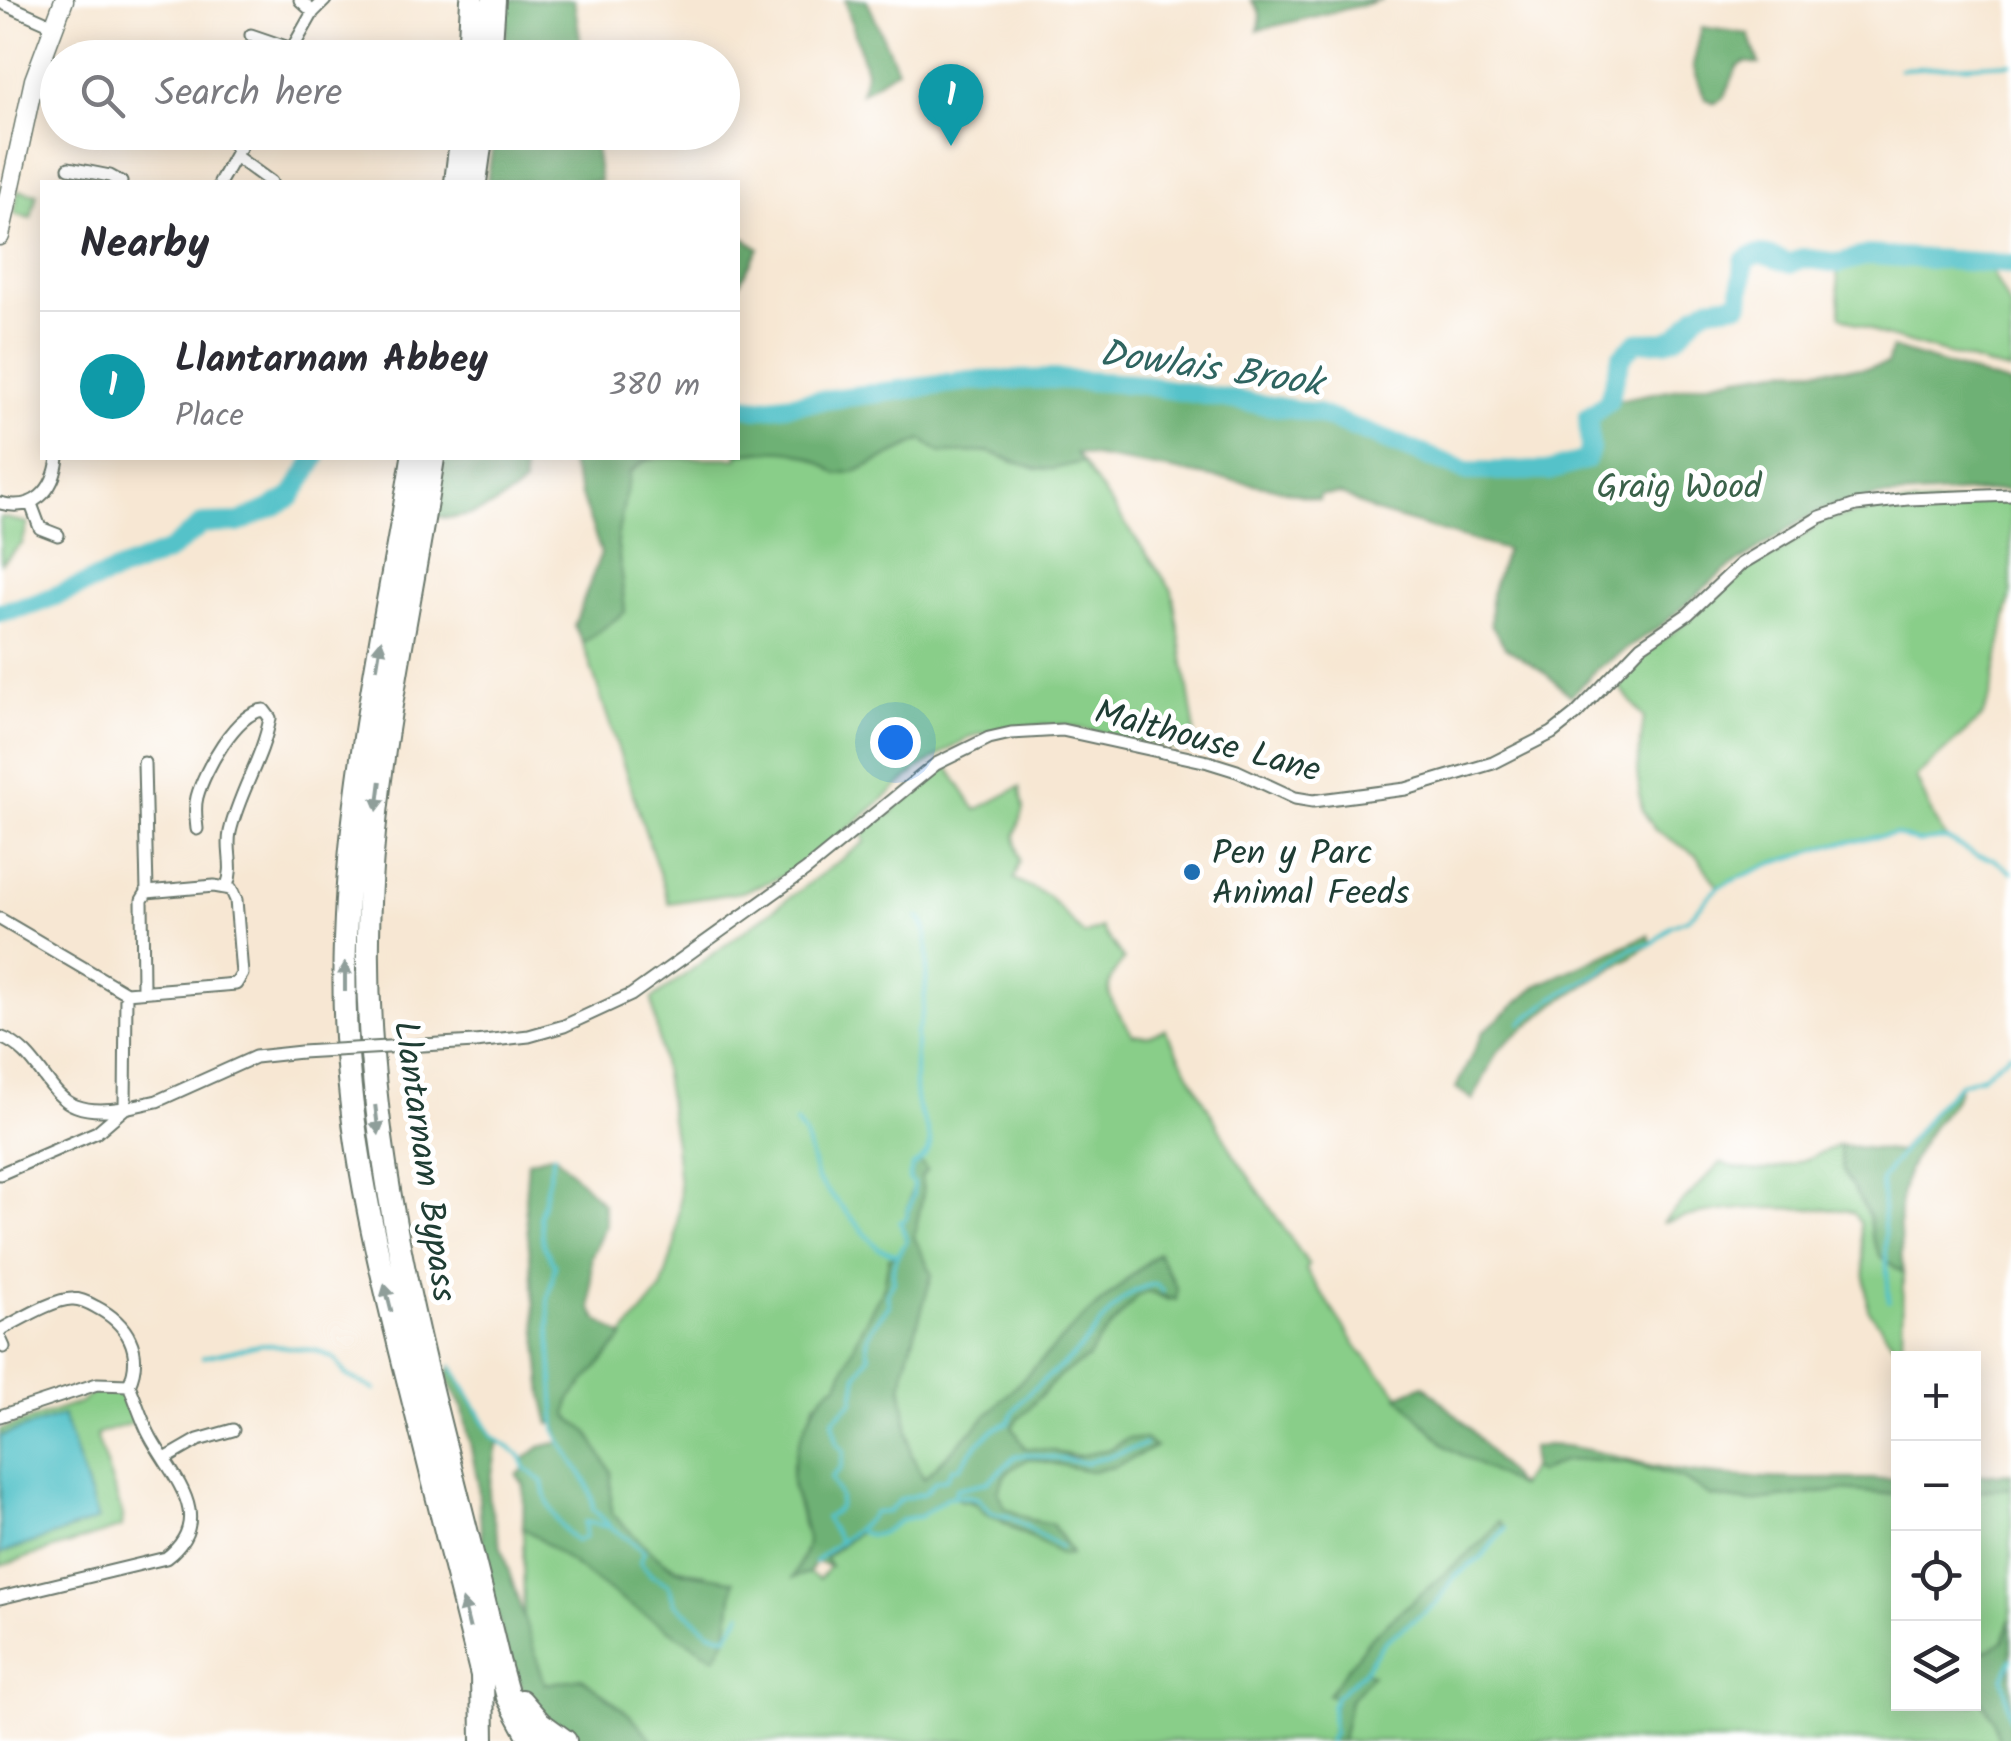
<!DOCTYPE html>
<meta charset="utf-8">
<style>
body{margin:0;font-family:Kalam,sans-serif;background:#f2f2f3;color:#2b2b33}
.controls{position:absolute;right:30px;bottom:30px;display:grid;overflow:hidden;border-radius:0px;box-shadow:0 5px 25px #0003}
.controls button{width:90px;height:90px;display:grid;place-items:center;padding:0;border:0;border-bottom:2px solid #e1e1e2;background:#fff;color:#2b2b33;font:50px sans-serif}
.you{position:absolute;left:895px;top:742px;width:35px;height:35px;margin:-25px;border:8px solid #fff;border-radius:50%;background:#1a73e8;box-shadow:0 0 0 15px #1a73e833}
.badge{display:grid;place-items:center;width:65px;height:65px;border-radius:50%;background:#b45309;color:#fff;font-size:32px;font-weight:700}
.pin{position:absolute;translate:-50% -82px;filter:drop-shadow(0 2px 5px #0008)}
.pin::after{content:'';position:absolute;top:52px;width:35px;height:30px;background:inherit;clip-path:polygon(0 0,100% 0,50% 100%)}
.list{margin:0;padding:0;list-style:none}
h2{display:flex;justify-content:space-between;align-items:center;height:130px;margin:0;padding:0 40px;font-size:42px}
h2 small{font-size:32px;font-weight:400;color:#7c7c81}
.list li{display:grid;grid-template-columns:65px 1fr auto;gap:30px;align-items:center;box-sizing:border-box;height:150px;padding:0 40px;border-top:2px solid #e1e1e2}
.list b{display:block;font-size:38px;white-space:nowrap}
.list p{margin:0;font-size:32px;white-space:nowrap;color:#7c7c81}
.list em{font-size:32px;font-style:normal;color:#7c7c81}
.icon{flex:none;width:55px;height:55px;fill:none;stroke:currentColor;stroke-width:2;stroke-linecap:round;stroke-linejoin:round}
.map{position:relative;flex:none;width:2011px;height:1741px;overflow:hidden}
.search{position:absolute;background:#fff;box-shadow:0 5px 25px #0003;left:40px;top:40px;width:700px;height:110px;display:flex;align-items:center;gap:25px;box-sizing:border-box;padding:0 35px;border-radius:55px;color:#7c7c81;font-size:38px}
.panel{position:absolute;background:#fff;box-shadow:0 5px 25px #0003;left:40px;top:180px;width:700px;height:280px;border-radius:0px}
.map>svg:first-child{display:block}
</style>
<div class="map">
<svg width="2011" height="1741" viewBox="0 0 2011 1741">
<rect width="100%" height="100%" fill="#fff"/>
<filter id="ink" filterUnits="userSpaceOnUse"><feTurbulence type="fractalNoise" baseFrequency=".01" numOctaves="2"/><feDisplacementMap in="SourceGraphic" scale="20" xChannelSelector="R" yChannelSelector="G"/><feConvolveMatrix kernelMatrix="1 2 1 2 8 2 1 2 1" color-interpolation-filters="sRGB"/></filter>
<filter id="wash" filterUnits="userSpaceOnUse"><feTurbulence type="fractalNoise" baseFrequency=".0048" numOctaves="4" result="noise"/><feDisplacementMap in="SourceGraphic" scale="40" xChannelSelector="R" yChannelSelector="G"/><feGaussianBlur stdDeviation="2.25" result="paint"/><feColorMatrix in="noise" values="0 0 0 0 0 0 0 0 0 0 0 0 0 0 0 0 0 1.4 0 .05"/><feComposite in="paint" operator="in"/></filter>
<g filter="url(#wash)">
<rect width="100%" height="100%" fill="#f7e7d3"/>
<!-- green -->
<path fill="#89ce89" stroke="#54865e" stroke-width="2.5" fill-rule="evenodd" d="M18,190L37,194L31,218L14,214Z
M1868,255L1988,264L2011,309V372L1879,334L1841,316L1836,262Z
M922,440L941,452H990L1013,462L1053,469L1082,462L1172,590L1194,726V753L1062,725L1005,728L969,737L918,769L816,857L782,877L742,892L669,903L583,643L625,612L617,538L630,472L644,461L657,458H738V454C784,449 798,445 837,474L857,471Z
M2011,500V592L1990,697L1982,717L1916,777L1936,823L1947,839L1918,842L1895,834L1836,844L1771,864L1718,887L1696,855L1656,830L1642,810L1637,772L1644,717C1633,705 1625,692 1613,682L1638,657L1679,628L1751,567L1779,553L1824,520L1899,505Z
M0,517L28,523L22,544L1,563Z
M945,763L976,810L1020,787L1024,809L1015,836L1020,861L1014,879L1048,896L1084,935L1101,928L1124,960C1095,991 1114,1002 1132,1034L1147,1036L1165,1029L1234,1155L1309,1265L1306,1270L1359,1350L1447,1447L1519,1486L1531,1468L1538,1473L1563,1461L1586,1459L1630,1463L1684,1479L1710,1496L1750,1502L1842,1490L1898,1495V1704H1974V1688L1993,1718L1999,1741H1342L1350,1700L1371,1676L1364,1671L1384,1642L1437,1603L1454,1577L1481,1558L1499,1521L1486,1538L1371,1637L1329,1695L1336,1697C1329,1712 1336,1728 1329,1741H653L631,1716L582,1678L545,1684L524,1625L523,1527L626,1603L706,1574C657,1569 646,1544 610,1513L611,1472L588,1432L567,1416L570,1399L661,1290L675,1245L680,1196L675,1144L652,999L865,842L863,832L894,811L895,803ZM921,1177L923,1193L914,1237L932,1274L905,1367L902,1390L911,1454L924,1479L1081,1320L1157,1253L1174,1282L1169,1300L1147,1291L1138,1296L1097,1343L1088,1358L1059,1376L1011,1427L1025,1448C1061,1450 1088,1468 1122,1441L1155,1447L1114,1467L1091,1471L1028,1458L1006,1473L998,1491L1005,1508L1031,1520L1052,1524L1069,1549C1054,1544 1038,1541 1023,1534C1000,1523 971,1495 947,1497L920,1517C890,1515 885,1545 859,1531L825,1558L830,1566L819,1579L809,1573L794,1577L808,1542L792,1485V1466L815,1403L838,1384L862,1327L884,1287L889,1259L897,1255L907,1241C898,1224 913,1202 913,1183Z
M1839,1145L1843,1171L1869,1216L1871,1235L1880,1256L1903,1273L1902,1356L1868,1309L1860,1223L1853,1213L1845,1210C1779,1207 1726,1204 1662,1223L1721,1163C1763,1181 1800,1162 1839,1145Z
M107,1388L124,1391L137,1421L96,1435L123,1516L122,1527L0,1566V1430L82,1402L89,1395Z
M2011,1488V1619L2003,1641L1987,1650H1974V1491Z"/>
<!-- forest -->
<path fill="#6eb175" stroke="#467754" stroke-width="2.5" d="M507,0H574L583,57H504Z
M845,0H867L897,69L861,93L866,71Z
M1251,0H1383L1258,30C1263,17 1260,9 1251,0Z
M1702,27L1749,34L1759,64L1745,62L1737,67L1724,98L1715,103L1705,99L1693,66Z
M495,133H593L600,182H487Z
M738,234L759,248L738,286Z
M1892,348L2011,385V490L1877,497L1833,506L1808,517L1723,572L1662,625L1597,669L1571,696L1544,672L1505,647L1491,624V594L1506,550L1376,512L1340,494L1320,495L1319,500L1270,487L1076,453L1082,462L1053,469H1036L990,452L941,453L922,440L857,471L837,474C799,446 783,449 738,454V404L755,409L969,381L1053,379L1136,384L1316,413L1467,471H1550L1585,459L1590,449L1588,417L1608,402L1739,376L1780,370L1865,368L1887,364Z
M444,458H522L524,484C501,505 466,523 434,516Z
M568,458H657L645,461L630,472L617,538L625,612L583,643L574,626L601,553Z
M1648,935L1652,944L1556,1003L1507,1042L1496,1054L1473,1100L1456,1088L1483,1032L1538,985Z
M1960,1084C1958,1102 1941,1114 1931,1129C1893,1184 1898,1211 1903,1273L1880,1256L1871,1235L1869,1216L1843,1171L1839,1145L1900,1152L1937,1105Z
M554,1154L603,1204L606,1224L591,1257V1309L598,1320L624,1337L570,1399L567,1416L588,1432L611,1472V1513C629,1529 658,1562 678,1570C695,1576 716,1576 734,1581L727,1636L715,1658L626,1603L523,1527L524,1485L517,1475L525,1468L522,1461L540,1447L560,1442L556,1423L550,1424L543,1395L525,1203L528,1161Z
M920,1162L927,1170L921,1177L923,1193L914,1237L932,1274L905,1367L902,1390L911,1454L924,1479L1081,1320L1158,1253L1177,1289L1176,1300L1148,1291L1138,1296L1097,1343L1088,1358L1059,1376L1012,1426L1025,1448L1051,1450L1072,1458L1113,1448L1128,1438L1145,1439L1155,1447L1114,1467L1091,1471L1028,1458L1006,1473L998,1491L1005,1508L1031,1520L1052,1524L1071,1554L1062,1555L1005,1522L986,1515L973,1502L960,1501L954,1496L947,1497L920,1517C889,1515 886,1545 859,1532L825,1557L830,1566L815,1562L809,1573L793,1578C798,1567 807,1553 807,1541C807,1523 797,1505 793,1487C787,1462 813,1392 838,1384L862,1327L884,1287L889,1258L897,1255L906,1242L900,1222L906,1219L913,1183L909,1180L912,1166Z
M452,1366L493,1437L498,1440L488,1496L500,1544L545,1684L582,1678L631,1716L653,1741H587L541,1715L523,1691L507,1655L483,1562L478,1482L463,1409L445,1376Z
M1424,1385L1470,1428L1519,1487L1447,1447L1398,1396Z
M1547,1445C1592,1446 1631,1463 1675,1470C1748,1481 1825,1479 1898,1479V1495L1842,1490L1750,1502L1710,1496L1684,1479L1630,1463L1586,1459L1563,1461L1538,1473L1531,1468L1532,1448Z
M2011,1473V1488L1974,1491V1475Z
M1499,1521L1505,1528L1481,1558L1454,1577L1437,1603L1384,1642L1364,1671L1372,1675L1350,1700L1342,1741H1329C1336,1728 1329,1712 1336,1698L1328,1694L1371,1637L1486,1538Z
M2011,1619V1741H1999L1993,1718L1974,1688V1650H1987L2003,1641Z"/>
<!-- water -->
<path fill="#54c2c9" stroke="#3a807e" stroke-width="2.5" d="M63,1415L98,1520L0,1554V1436Z"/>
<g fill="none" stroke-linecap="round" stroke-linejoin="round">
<!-- stream -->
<path stroke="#54c2c9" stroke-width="4" d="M1900,69L2011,63
M1521,1023L1553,998L1599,973L1632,948L1652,944L1670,926L1688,919L1718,887L1771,864L1836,844L1895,834L1918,842L1947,839L1976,856L1994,859L2011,872
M796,1123L805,1135L817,1179L878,1248L897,1255
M554,1154L540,1216L543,1245L555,1265L548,1300L556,1430C565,1458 593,1477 593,1509L611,1527
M1889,1301L1881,1180L1937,1105L1960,1084L1982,1076L2011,1053
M203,1357L263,1344L318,1351L335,1359L346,1375L375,1390
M452,1366L493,1437L520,1455L525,1468L543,1482C547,1508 556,1523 576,1541L585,1537V1522L611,1527L644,1551L640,1562L651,1575L668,1584L675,1603L710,1632L727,1636L742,1613
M955,1496L956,1489L988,1482L1015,1457L1026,1454L1086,1463L1145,1445
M860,1532C885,1544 891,1515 920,1517L947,1497L967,1496L977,1498L992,1513L1010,1517L1060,1547
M839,1540L825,1518L839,1508L840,1497L831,1478L841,1468L844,1451L837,1444L833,1420L853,1401L857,1375L869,1356C862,1334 875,1322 889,1306L887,1293L894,1281C890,1265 897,1254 907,1241L900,1222L906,1219L913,1195V1183L909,1180L912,1166C919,1162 926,1157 929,1149C934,1135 920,1118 917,1104C912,1081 917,1056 916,1032C925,1021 930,946 926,931C925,927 921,921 918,917
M815,1562C834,1542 857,1534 874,1513L888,1512L901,1499L925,1493L936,1481L946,1479L953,1468H959C971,1450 989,1429 1009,1422C1021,1390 1054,1376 1075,1354C1099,1330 1118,1289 1156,1284L1163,1291
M2011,1660L2003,1678L2011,1721
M1329,1741L1333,1733L1332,1706L1336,1697L1364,1671L1384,1642L1437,1603L1454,1577L1481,1558L1505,1528"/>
<!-- river -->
<path stroke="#54c2c9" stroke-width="20" d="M738,404L755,409L969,381L1053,379L1136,384L1316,413L1467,471H1550L1585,460L1590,450L1588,417L1608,402L1621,357L1637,342L1666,341L1678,335L1698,313L1709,307L1740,303L1744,261C1760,249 1774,258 1790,264L1802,258L1839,263L1868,255L2011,264
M0,612L32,605L167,552L203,524L238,523L273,507L291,497L316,458"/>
</g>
</g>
<g filter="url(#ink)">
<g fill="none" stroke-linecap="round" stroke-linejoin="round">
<!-- street casing -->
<g stroke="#6b786c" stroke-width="15">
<path id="street" d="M300,0L313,12
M0,2L52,25
M251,35L292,49L291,58
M292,49L313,12L325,0
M215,132L240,148
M235,156L271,182
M69,168L110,176L121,182
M220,182L248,132
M0,503C34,512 54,491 58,458
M31,504L40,528L58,535
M197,829C196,818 194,808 197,797C204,771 236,712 264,710L270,718C263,758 239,792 230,832C226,852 235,865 227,886
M0,919L126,993L236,984L242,974L236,900L231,889L214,886L147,892
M143,989L142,900L147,892L144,763
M0,1037C39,1051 46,1095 76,1106C92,1112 109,1110 125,1108L126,993
M475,1042L529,1036L564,1026L631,995L806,870L936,764L989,738L1011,733L1062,730L1208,762L1237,771L1295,798L1313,801L1406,789L1493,763L1552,733L1576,714L1641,646L1688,614L1741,564L1820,517L1856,505L1908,499L2011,495
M0,1174L97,1132L125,1108L157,1101L255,1057L301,1052
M0,1330C18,1321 55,1298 73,1299C81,1299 89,1303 96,1307C127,1323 144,1351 129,1385C136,1401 141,1419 150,1436C171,1476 218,1518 166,1558L0,1598
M0,1338L4,1347
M0,1416L97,1384L129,1385
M165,1459L198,1440L233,1430"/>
</g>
<!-- secondary casing -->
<g stroke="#6b786c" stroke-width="21">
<path id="secondary" d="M0,236L34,80L64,0"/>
</g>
<!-- highway casing -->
<g stroke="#6b786c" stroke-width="26">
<path id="highway" d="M469,58L472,0
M490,58L494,0
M456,182L462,132
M475,182L482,132
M413,458C382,649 335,842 346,1037C352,1156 381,1273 410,1387C434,1483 458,1579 482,1675L483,1741
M433,458C409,617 370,775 368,937C364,1187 443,1423 499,1664L508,1697L532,1741
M521,1701L540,1723L565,1741"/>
</g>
<!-- street -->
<use href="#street" stroke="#fff" stroke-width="11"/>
<!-- secondary -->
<use href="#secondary" stroke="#fff" stroke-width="18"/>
<!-- highway -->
<use href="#highway" stroke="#fff" stroke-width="22"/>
<!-- street-bridge casing -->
<g stroke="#6b786c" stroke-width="15" stroke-linecap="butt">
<path id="street-bridge" d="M301,1052L475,1042"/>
</g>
<!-- street-bridge -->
<use href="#street-bridge" stroke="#fff" stroke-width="11"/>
</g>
<!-- one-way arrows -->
<defs><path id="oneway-solid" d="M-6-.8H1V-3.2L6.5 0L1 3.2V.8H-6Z" transform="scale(2.5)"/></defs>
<g fill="#8f9e9a">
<use href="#oneway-solid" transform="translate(379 654) rotate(-81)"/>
<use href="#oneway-solid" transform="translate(379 796) rotate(97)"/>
<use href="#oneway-solid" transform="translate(345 977) rotate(-90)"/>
<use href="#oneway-solid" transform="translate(377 1120) rotate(83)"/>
<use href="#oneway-solid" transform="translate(388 1298) rotate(-104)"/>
<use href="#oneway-solid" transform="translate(466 1614) rotate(-104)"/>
</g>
</g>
<!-- markers -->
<circle fill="#1f6fb2" stroke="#fff" stroke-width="4" cx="1192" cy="872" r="10"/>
<g text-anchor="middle" stroke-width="10" stroke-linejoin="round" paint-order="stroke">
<!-- park labels -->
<g font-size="35" fill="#3a6149" stroke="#fff">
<text x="1679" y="498">Graig Wood</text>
</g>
<!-- street labels -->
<g font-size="35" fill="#1f3d34" stroke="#fff">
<text transform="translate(1208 740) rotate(15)" y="12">Malthouse Lane</text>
<text transform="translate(426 1161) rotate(82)" y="12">Llantarnam Bypass</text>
</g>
<!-- poi labels -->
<g font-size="35" fill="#1f3d34" stroke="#fff" text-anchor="start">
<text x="1212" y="864">Pen y Parc<tspan x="1212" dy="40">Animal Feeds</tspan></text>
</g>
<!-- water labels -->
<g font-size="38" font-style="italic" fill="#2f6561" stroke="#fff">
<text transform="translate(1211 367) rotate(8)" y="13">Dowlais Brook</text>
</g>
</g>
</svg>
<div class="controls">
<button>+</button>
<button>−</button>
<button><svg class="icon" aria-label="locate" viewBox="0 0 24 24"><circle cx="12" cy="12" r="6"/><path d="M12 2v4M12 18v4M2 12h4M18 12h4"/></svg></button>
<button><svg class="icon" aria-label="layers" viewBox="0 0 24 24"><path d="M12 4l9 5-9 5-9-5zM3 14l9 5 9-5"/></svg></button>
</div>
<div class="you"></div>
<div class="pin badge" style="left:951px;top:146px;background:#0f9aa8">1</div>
<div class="search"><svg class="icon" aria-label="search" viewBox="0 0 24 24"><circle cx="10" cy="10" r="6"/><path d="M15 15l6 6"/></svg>Search here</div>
<section class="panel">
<h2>Nearby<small></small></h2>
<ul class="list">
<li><span class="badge" style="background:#0f9aa8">1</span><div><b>Llantarnam Abbey</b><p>Place</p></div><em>380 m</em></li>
</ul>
</section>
</div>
